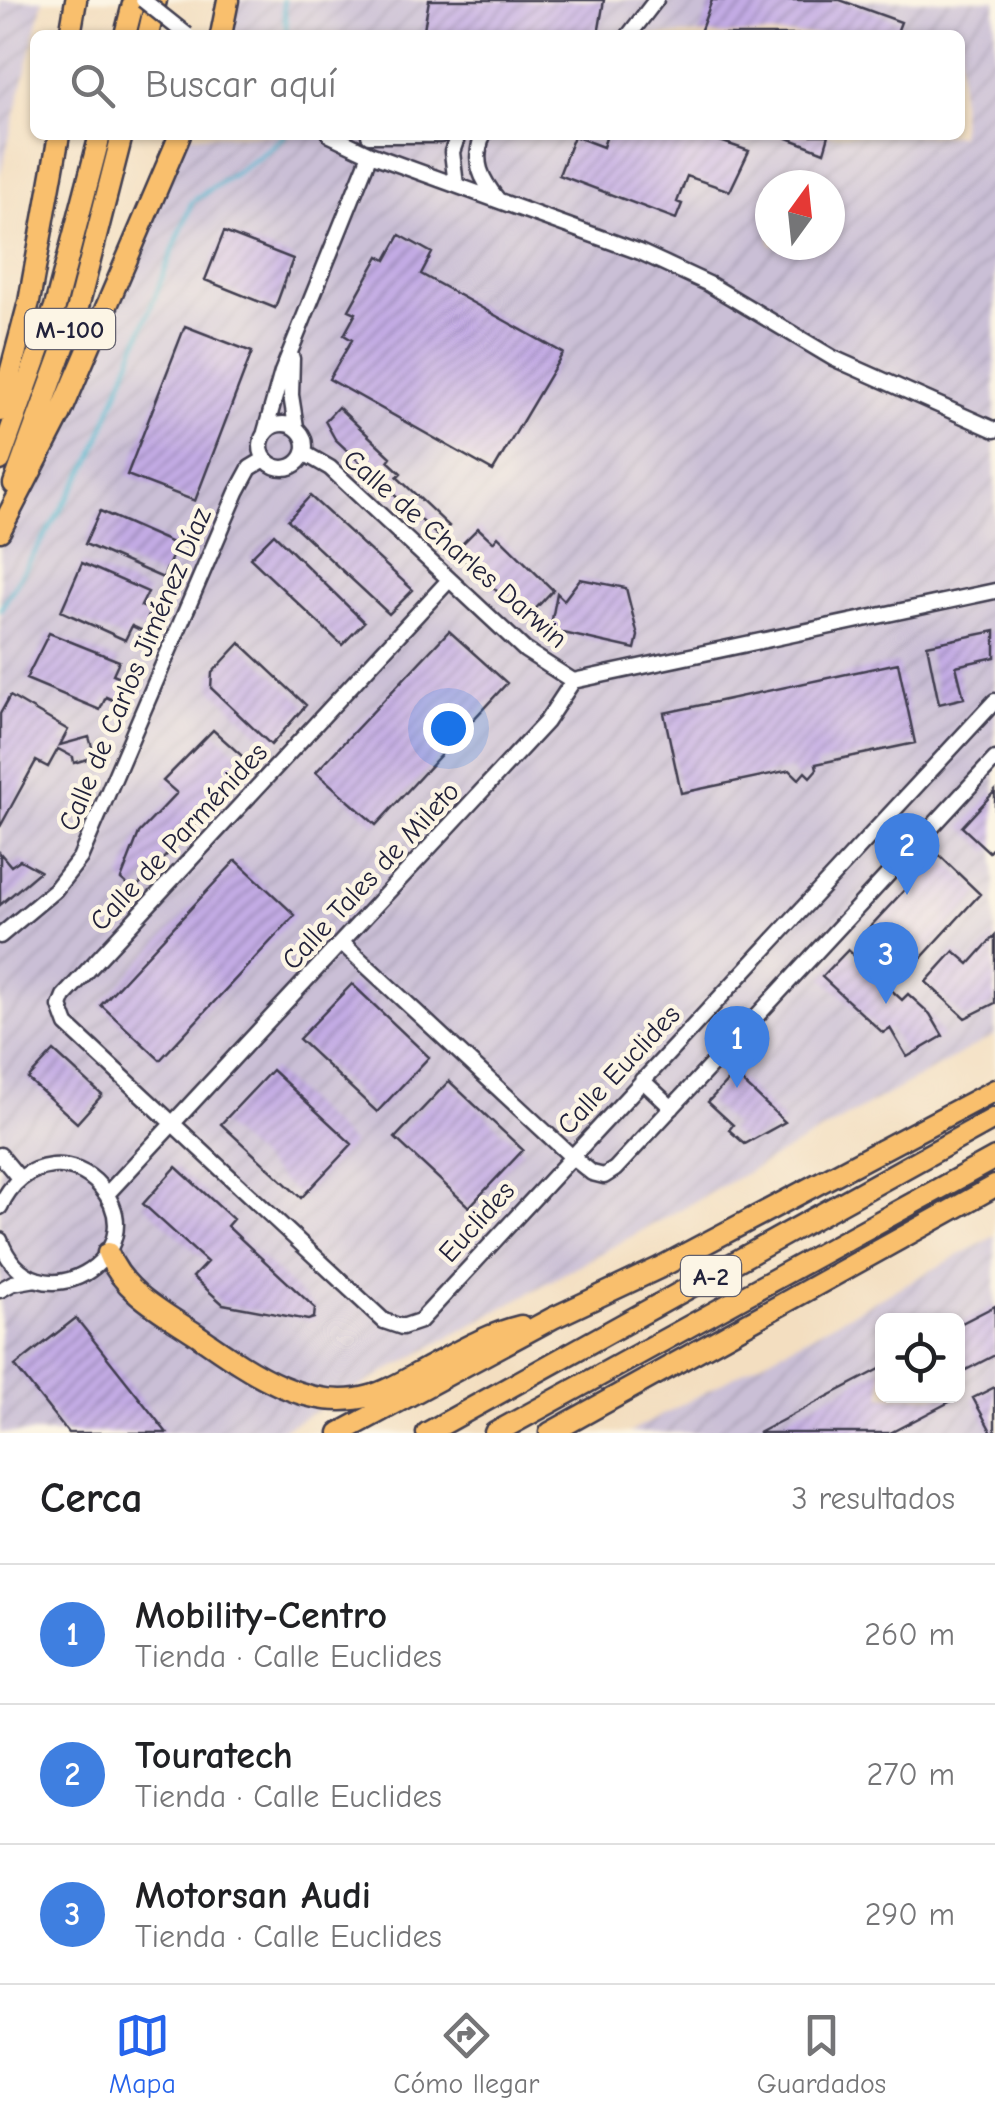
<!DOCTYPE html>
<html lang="es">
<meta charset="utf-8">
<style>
body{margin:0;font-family:"Comic Neue",sans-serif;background:#f2f2f2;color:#202124}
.controls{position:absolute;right:30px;bottom:30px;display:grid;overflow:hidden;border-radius:15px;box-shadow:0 2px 8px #0004}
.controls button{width:90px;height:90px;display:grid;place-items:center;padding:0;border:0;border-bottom:2px solid #e0e0e0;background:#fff;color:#202124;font:50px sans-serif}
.compass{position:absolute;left:755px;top:170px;width:90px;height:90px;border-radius:50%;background:#fff;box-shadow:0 2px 8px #0004;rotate:15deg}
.you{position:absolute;left:448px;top:728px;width:35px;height:35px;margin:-25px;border:8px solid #fff;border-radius:50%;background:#1a73e8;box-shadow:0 0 0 15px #1a73e833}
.badge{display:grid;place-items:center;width:65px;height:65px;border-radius:50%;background:#2563eb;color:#fff;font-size:32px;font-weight:700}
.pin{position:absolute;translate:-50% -82px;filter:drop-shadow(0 2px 5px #0008)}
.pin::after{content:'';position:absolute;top:52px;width:35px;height:30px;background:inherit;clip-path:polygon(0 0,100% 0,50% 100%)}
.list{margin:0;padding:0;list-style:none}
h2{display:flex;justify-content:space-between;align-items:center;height:130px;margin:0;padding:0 40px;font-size:42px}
h2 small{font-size:32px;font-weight:400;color:#757577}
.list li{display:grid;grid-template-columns:65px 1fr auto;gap:30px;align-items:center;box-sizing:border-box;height:140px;padding:0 40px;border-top:2px solid #e0e0e0}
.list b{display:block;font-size:38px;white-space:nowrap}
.list p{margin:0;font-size:32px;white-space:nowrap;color:#757577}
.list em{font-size:32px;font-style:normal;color:#757577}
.icon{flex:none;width:55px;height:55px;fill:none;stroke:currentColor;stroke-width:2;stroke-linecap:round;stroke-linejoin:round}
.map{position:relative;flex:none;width:995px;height:1433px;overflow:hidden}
.search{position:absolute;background:#fff;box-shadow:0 2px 8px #0004;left:30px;right:30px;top:30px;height:110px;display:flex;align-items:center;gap:25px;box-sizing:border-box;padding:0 35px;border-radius:15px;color:#757577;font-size:38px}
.sheet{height:550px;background:#fff}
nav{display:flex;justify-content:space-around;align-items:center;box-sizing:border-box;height:140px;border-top:2px solid #e0e0e0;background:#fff;font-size:28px;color:#757577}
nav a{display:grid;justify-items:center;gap:5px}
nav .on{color:#2563eb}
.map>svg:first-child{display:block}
</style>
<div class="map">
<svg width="995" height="1433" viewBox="0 0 995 1433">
<defs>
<pattern id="industrial-furrows" width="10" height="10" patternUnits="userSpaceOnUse" patternTransform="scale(2.5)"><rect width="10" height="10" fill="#cabfd6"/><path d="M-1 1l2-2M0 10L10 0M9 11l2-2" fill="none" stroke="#ada4b9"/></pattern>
<pattern id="building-hatch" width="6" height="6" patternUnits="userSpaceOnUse" patternTransform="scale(2.5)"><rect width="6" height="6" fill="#c3abe4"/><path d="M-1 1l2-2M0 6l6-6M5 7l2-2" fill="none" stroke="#9e8bba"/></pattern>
</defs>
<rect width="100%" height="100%" fill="#fcf5e5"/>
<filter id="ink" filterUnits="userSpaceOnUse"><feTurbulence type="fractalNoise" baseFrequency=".01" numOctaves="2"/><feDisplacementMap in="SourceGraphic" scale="20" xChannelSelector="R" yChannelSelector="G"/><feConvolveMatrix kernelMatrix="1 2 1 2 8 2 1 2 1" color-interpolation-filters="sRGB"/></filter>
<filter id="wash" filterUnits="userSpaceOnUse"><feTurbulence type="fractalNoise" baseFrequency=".0048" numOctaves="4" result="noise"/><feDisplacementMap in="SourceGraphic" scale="40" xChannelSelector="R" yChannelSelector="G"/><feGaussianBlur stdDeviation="2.25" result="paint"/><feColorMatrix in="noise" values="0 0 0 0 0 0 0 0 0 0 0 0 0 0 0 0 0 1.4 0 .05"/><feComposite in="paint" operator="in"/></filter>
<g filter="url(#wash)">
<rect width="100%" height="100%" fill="#f3dec0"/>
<!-- industrial -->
<path fill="url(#industrial-furrows)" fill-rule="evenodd" d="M0,0H43L0,176Z
M228,0H995V1035L276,1433H0V529L180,135H960V35H221ZM770,185H830V245H770Z
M995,1236V1433H629ZM882,1320H958V1396H882Z"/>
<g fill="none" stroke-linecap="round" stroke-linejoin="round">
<!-- stream -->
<path stroke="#53b9d1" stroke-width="4" d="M283,0L287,35
M0,610L91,460L192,202C221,180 261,160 285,135"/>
</g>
<g id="blocks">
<!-- building -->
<path fill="url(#building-hatch)" d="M429,0H604L598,35H423Z
M712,0H840L901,22L896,35H699Z
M607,135H703L749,151L730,191L687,176L677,202L682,204L676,219L559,175L574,136L603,147Z
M780,135H829L824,152Z
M224,232L293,259L275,308L205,280Z
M400,235L432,253L421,274L563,353L493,471L329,379L352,340L344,335L356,313L349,310L379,256L386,260Z
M185,326L252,352L195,501L127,475Z
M338,407L391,457L388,461L401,473L397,477L449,526L439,537L335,439L325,421Z
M310,496L413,590L389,614L288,520Z
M100,511L177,545L163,578L85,544Z
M478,528L493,542L498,536L553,590L526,619L455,551Z
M274,534L364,622L342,645L250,558Z
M82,563L148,592L141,606L151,610L147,620L152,622L147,633L132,626L125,640L61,611Z
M580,579L626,588L638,636L635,649L550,630L557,593L564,600Z
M449,631L507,683L376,825L316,772Z
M995,631V657L956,666L964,698L939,704L927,645Z
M49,633L119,661L113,674L123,678L118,690L124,692L120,703L106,697L100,710L26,679Z
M240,643L306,705L271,745L211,688L212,673Z
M898,663L915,743L816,764L817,769L810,777L805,772L799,779L790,770L681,793L664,713Z
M10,696L68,730L60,745L89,737L95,757L74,763L73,757L58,749L48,767L36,761L0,827V714Z
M213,730L251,764L134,890L121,879L139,833L177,793L163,781Z
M995,791V845L989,852L962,827Z
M0,853L11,866L20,860L40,871L0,905Z
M938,854L980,894L912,968L868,929Z
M236,860L295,915L160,1060L101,1005Z
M995,935V1003L965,1018L926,982L954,951L969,964Z
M848,950L902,1000L908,994L930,1014L943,1036L907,1057L890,1028L883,1033L822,977Z
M352,984L429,1057L377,1112L299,1039Z
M54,1051L102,1095L77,1123L28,1079Z
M272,1070L352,1144L301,1198L221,1124Z
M734,1074L785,1122L745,1144L729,1130L733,1125L708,1102Z
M449,1081L523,1150L469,1207L395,1138Z
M176,1167L233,1219L227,1226L315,1308L314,1318L308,1320L223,1304L193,1277L207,1262L143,1204Z
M995,1306V1355L958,1374V1325Z
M76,1318L167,1433H68L15,1366Z
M882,1368V1396H961L890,1433H758Z
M995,1387V1433H992L973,1398Z"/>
</g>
</g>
<g filter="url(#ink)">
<use href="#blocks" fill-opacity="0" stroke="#413e4f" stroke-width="2.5"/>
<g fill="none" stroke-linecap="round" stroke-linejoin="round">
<!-- minor casing -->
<g stroke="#413e4f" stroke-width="19">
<path id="minor" d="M629,35L656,0
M330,135L370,154L640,252L709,284L833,358L995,430
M369,135H440
M483,135C472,162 481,179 498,200
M456,185L452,152L458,135
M292,358L291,395L296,427
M261 446a22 22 0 1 1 44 0a22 22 0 1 1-44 0Z
M265,432L282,372L370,154
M304,453L330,468L525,650L573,681
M449,580L64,996L60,1006L67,1025L384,1321L402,1327L420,1321L995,701
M0,936L55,890L80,858L237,492L250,468L265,459
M342,943L571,1156L592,1173L604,1176L615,1169L995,759
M642,1080L672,1108
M0,1155L19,1178
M107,1194L546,722L573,681L995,591
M0,1207C10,1184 26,1169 52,1166C69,1164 88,1172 100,1186C160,1256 33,1331 0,1240
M0,1290L13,1283L36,1279"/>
</g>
<!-- highway casing -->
<g stroke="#413e4f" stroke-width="25">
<path id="highway" d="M70,35L76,0
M125,35L134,0
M148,35L156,0
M221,35L228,0
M0,411L29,302L59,135
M0,460L55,307L100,135
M14,484L77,311L122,135
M0,531L60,415L180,135
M108,1253C123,1292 163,1312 196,1334C245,1368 307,1414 370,1396C391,1390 412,1376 431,1366C461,1350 488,1334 521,1326
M340,1433L553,1318L659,1268L995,1090
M427,1433L995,1118
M495,1433L995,1158
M550,1433L995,1186"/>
</g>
<!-- minor -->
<use href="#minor" stroke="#fff" stroke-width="14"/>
<!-- highway -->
<use href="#highway" stroke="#f9bf6d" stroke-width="20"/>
<!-- minor-bridge casing -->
<g stroke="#413e4f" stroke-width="19" stroke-linecap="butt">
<path id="minor-bridge" d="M143,0L187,35"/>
</g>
<!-- minor-bridge -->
<use href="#minor-bridge" stroke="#fff" stroke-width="14"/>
</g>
</g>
<g text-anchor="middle" stroke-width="9" stroke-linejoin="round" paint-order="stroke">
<!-- shield labels -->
<g fill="#fcf5e5" stroke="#63616e" stroke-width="2.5">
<rect x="25" y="309" width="90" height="40" rx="8"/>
<rect x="681" y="1256" width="60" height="40" rx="8"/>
</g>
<g font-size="25" font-weight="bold" fill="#22223b">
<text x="70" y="338">M-100</text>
<text x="711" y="1285">A-2</text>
</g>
<!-- street labels -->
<g font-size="28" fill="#22223b" stroke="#fcf5e5">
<text transform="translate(456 548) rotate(41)" y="10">Calle de Charles Darwin</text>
<text transform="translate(134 669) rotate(-67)" y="10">Calle de Carlos Jiménez Díaz</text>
<text transform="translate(178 836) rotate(-47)" y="10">Calle de Parménides</text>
<text transform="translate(370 875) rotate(-47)" y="10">Calle Tales de Mileto</text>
<text transform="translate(618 1069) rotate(-47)" y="10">Calle Euclides</text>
<text transform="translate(476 1221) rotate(-48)" y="10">Euclides</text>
</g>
</g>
</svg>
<div class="controls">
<button><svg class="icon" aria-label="locate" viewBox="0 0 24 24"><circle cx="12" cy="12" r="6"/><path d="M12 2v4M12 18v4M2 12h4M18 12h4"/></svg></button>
</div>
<svg class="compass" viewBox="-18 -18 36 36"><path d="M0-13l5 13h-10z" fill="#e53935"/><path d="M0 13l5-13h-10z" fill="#757577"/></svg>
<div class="you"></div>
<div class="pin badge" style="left:737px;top:1088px;background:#3f7fe0">1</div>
<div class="pin badge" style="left:907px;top:895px;background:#3f7fe0">2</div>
<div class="pin badge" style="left:886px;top:1004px;background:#3f7fe0">3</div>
<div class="search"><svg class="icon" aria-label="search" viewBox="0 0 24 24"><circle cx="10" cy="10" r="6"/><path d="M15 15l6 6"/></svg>Buscar aquí</div>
</div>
<section class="sheet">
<h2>Cerca<small>3 resultados</small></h2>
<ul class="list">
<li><span class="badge" style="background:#3f7fe0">1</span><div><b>Mobility-Centro</b><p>Tienda · Calle Euclides</p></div><em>260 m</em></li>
<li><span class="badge" style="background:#3f7fe0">2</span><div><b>Touratech</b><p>Tienda · Calle Euclides</p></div><em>270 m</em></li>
<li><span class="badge" style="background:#3f7fe0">3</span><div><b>Motorsan Audi</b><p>Tienda · Calle Euclides</p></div><em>290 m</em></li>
</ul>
</section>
<nav>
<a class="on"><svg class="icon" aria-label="map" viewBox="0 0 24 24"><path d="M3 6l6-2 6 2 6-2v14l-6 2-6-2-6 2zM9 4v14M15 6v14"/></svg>Mapa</a>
<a><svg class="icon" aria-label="directions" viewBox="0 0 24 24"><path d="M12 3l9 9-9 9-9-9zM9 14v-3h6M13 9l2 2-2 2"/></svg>Cómo llegar</a>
<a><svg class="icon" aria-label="saved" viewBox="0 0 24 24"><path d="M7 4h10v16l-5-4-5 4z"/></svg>Guardados</a>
</nav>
